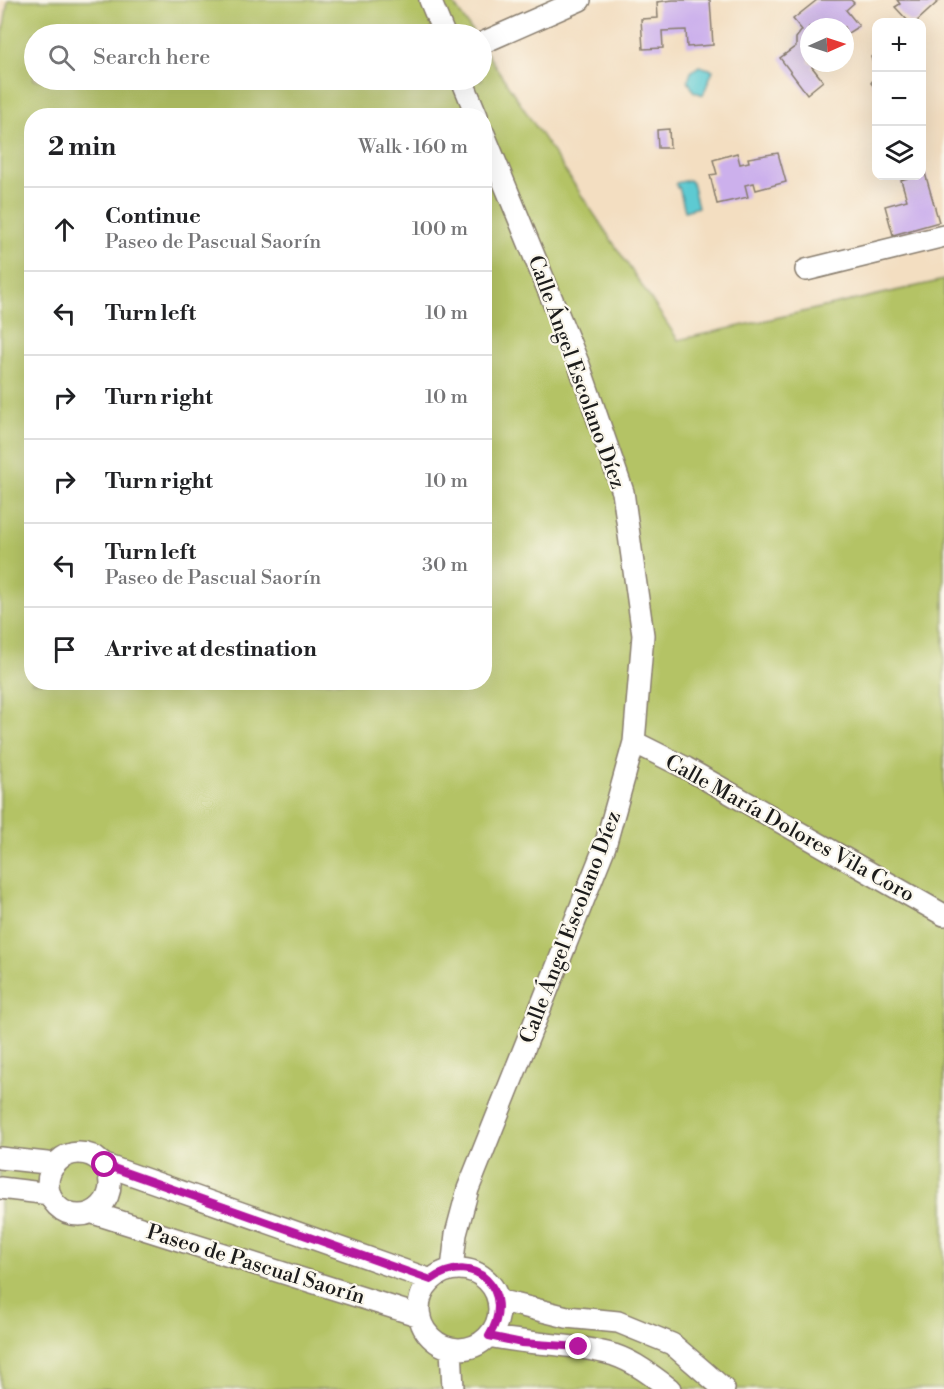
<!DOCTYPE html>
<meta charset="utf-8">
<style>
body{margin:0;font-family:"Libre Bodoni",serif;background:#f2f2f2;color:#202124}
.controls{position:absolute;right:18px;top:18px;display:grid;overflow:hidden;border-radius:12px;box-shadow:0 6px 24px #0002}
.controls button{width:54px;height:54px;display:grid;place-items:center;padding:0;border:0;border-bottom:2px solid #e0e0e0;background:#fff;color:#202124;font:30px sans-serif}
.compass{position:absolute;left:800px;top:18px;width:54px;height:54px;border-radius:50%;background:#fff;box-shadow:0 6px 24px #0002;rotate:87deg}
.stop{position:absolute;width:18px;height:18px;margin:-14px;border:4px solid #b5179e;border-radius:50%;background:#fff}
.stop.end{background:#b5179e;border-color:#fff;box-shadow:0 2px 6px #0008}
.list{margin:0;padding:0;list-style:none}
h2{display:flex;justify-content:space-between;align-items:center;height:78px;margin:0;padding:0 24px;font-size:26px}
h2 small{font-size:20px;font-weight:400;color:#757577}
.list li{display:grid;grid-template-columns:39px 1fr auto;gap:18px;align-items:center;box-sizing:border-box;height:84px;padding:0 24px;border-top:2px solid #e0e0e0}
.list b{display:block;font-size:22px;white-space:nowrap}
.list p{margin:0;font-size:20px;white-space:nowrap;color:#757577}
.list em{font-size:20px;font-style:normal;color:#757577}
.icon{flex:none;width:33px;height:33px;fill:none;stroke:currentColor;stroke-width:2;stroke-linecap:round;stroke-linejoin:round}
.map{position:relative;flex:none;width:944px;height:1389px;overflow:hidden}
.search{position:absolute;background:#fff;box-shadow:0 6px 24px #0002;left:24px;top:24px;width:468px;height:66px;display:flex;align-items:center;gap:15px;box-sizing:border-box;padding:0 21px;border-radius:33px;color:#757577;font-size:22px}
.panel{position:absolute;background:#fff;box-shadow:0 6px 24px #0002;left:24px;top:108px;width:468px;height:582px;border-radius:24px}
.map>svg:first-child{display:block}
</style>
<div class="map">
<svg width="944" height="1389" viewBox="0 0 944 1389">
<rect width="100%" height="100%" fill="#fbf7ec"/>
<filter id="ink" filterUnits="userSpaceOnUse"><feTurbulence type="fractalNoise" baseFrequency=".0167" numOctaves="2"/><feDisplacementMap in="SourceGraphic" scale="12" xChannelSelector="R" yChannelSelector="G"/><feConvolveMatrix kernelMatrix="1 2 1 2 8 2 1 2 1" color-interpolation-filters="sRGB"/></filter>
<filter id="wash" filterUnits="userSpaceOnUse"><feTurbulence type="fractalNoise" baseFrequency=".008" numOctaves="4" result="noise"/><feDisplacementMap in="SourceGraphic" scale="24" xChannelSelector="R" yChannelSelector="G"/><feGaussianBlur stdDeviation="1.35" result="paint"/><feColorMatrix in="noise" values="0 0 0 0 0 0 0 0 0 0 0 0 0 0 0 0 0 1.4 0 .05"/><feComposite in="paint" operator="in"/></filter>
<g filter="url(#wash)">
<rect width="100%" height="100%" fill="#f3dec1"/>
<!-- green -->
<path fill="#b4c365" stroke="#687040" stroke-width="1.5" fill-rule="evenodd" d="M8,0H451L474,34H34V80H482V46L678,340L944,280V1389H0V53ZM32,116H484V682H32Z"/>
<!-- water -->
<path fill="#5dcad2" stroke="#3c7377" stroke-width="1.5" d="M699,66L713,70L703,95L693,91L688,80L691,72Z
M689,180L692,183L698,207L685,211L679,187L677,188L676,183Z"/>
<g id="blocks">
<!-- building -->
<path fill="#ccb0ec" d="M673,0H710L713,45L687,47L686,30L662,31L663,48L643,49L641,19L658,18L657,2Z
M817,0H851L854,3L846,10L859,26L845,35V27H809V63H817L812,67L823,81L807,94L780,58L796,46V38L802,30L793,19Z
M897,0H940L916,22H909L895,7L900,4Z
M876,55V73L871,57Z
M876,75V89L871,83Z
M669,129L670,148H658L657,130Z
M737,153L740,164L749,162L748,158L778,153L786,182L756,190L754,183L745,185L748,197L717,204L710,175L717,174L713,160Z
M925,173L939,222L893,235L885,206L907,200L901,180Z"/>
</g>
</g>
<g filter="url(#ink)">
<use href="#blocks" fill-opacity="0" stroke="#887d6e" stroke-width="1.5"/>
<g fill="none" stroke-linecap="round" stroke-linejoin="round">
<!-- minor casing -->
<g stroke="#887d6e" stroke-width="24">
<path id="minor" d="M430,0L444,34
M482,43L580,0
M462,80L477,116
M806,270L944,236
M634,742L686,768L944,915
M48 1184a31 31 0 1 1 62 0a31 31 0 1 1-62 0Z
M0,1158L56,1164
M105,1165L431,1280
M0,1188L50,1194
M93,1213L420,1316
M452,1269L456,1234L468,1189L605,846L634,742L643,635L623,492L579,365L484,134
M419 1309a40 40 0 1 1 80 0a40 40 0 1 1-80 0Z
M498,1300L567,1317L618,1322L672,1344L724,1389
M489,1336C530,1345 573,1343 614,1355C635,1362 653,1376 670,1389
M451,1348L453,1389"/>
</g>
<!-- minor -->
<use href="#minor" stroke="#fff" stroke-width="21"/>
</g>
</g>
<g fill="none" stroke-linecap="round" stroke-linejoin="round" filter="url(#ink)">
<!-- route -->
<path stroke="#b5179e" stroke-width="8" d="M105,1165L431,1280C474,1249 517,1291 489,1336L522,1343L579,1347"/>
</g>
<g text-anchor="middle" stroke-width="4.5" stroke-linejoin="round" paint-order="stroke">
<!-- street labels -->
<g font-size="21" fill="#1c1c1c" stroke="#fbf7ec">
<text transform="translate(577 372) rotate(70)" y="7">Calle Ángel Escolano Díez</text>
<text transform="translate(790 828) rotate(29)" y="7">Calle María Dolores Vila Coro</text>
<text transform="translate(570 927) rotate(-69)" y="7">Calle Ángel Escolano Díez</text>
<text transform="translate(256 1264) rotate(17)" y="7">Paseo de Pascual Saorín</text>
</g>
</g>
</svg>
<div class="controls">
<button>+</button>
<button>−</button>
<button><svg class="icon" aria-label="layers" viewBox="0 0 24 24"><path d="M12 4l9 5-9 5-9-5zM3 14l9 5 9-5"/></svg></button>
</div>
<svg class="compass" viewBox="-18 -18 36 36"><path d="M0-13l5 13h-10z" fill="#e53935"/><path d="M0 13l5-13h-10z" fill="#757577"/></svg>
<div class="stop" style="left:105px;top:1165px"></div>
<div class="stop end" style="left:579px;top:1347px"></div>
<div class="search"><svg class="icon" aria-label="search" viewBox="0 0 24 24"><circle cx="10" cy="10" r="6"/><path d="M15 15l6 6"/></svg>Search here</div>
<section class="panel">
<h2>2 min<small>Walk · 160 m</small></h2>
<ul class="list">
<li><svg class="icon" aria-label="ahead" viewBox="0 0 24 24"><path d="M12 20V5M6 11l6-6 6 6"/></svg><div><b>Continue</b><p>Paseo de Pascual Saorín</p></div><em>100 m</em></li>
<li><svg class="icon" aria-label="left" viewBox="0 0 24 24"><path d="M17 20v-9H6M10 6l-5 5 5 5"/></svg><div><b>Turn left</b></div><em>10 m</em></li>
<li><svg class="icon" aria-label="right" viewBox="0 0 24 24"><path d="M7 20v-9h11M14 6l5 5-5 5"/></svg><div><b>Turn right</b></div><em>10 m</em></li>
<li><svg class="icon" aria-label="right" viewBox="0 0 24 24"><path d="M7 20v-9h11M14 6l5 5-5 5"/></svg><div><b>Turn right</b></div><em>10 m</em></li>
<li><svg class="icon" aria-label="left" viewBox="0 0 24 24"><path d="M17 20v-9H6M10 6l-5 5 5 5"/></svg><div><b>Turn left</b><p>Paseo de Pascual Saorín</p></div><em>30 m</em></li>
<li><svg class="icon" aria-label="arrive" viewBox="0 0 24 24"><path d="M6 21V4h12l-3 4 3 4H6"/></svg><div><b>Arrive at destination</b></div></li>
</ul>
</section>
</div>
